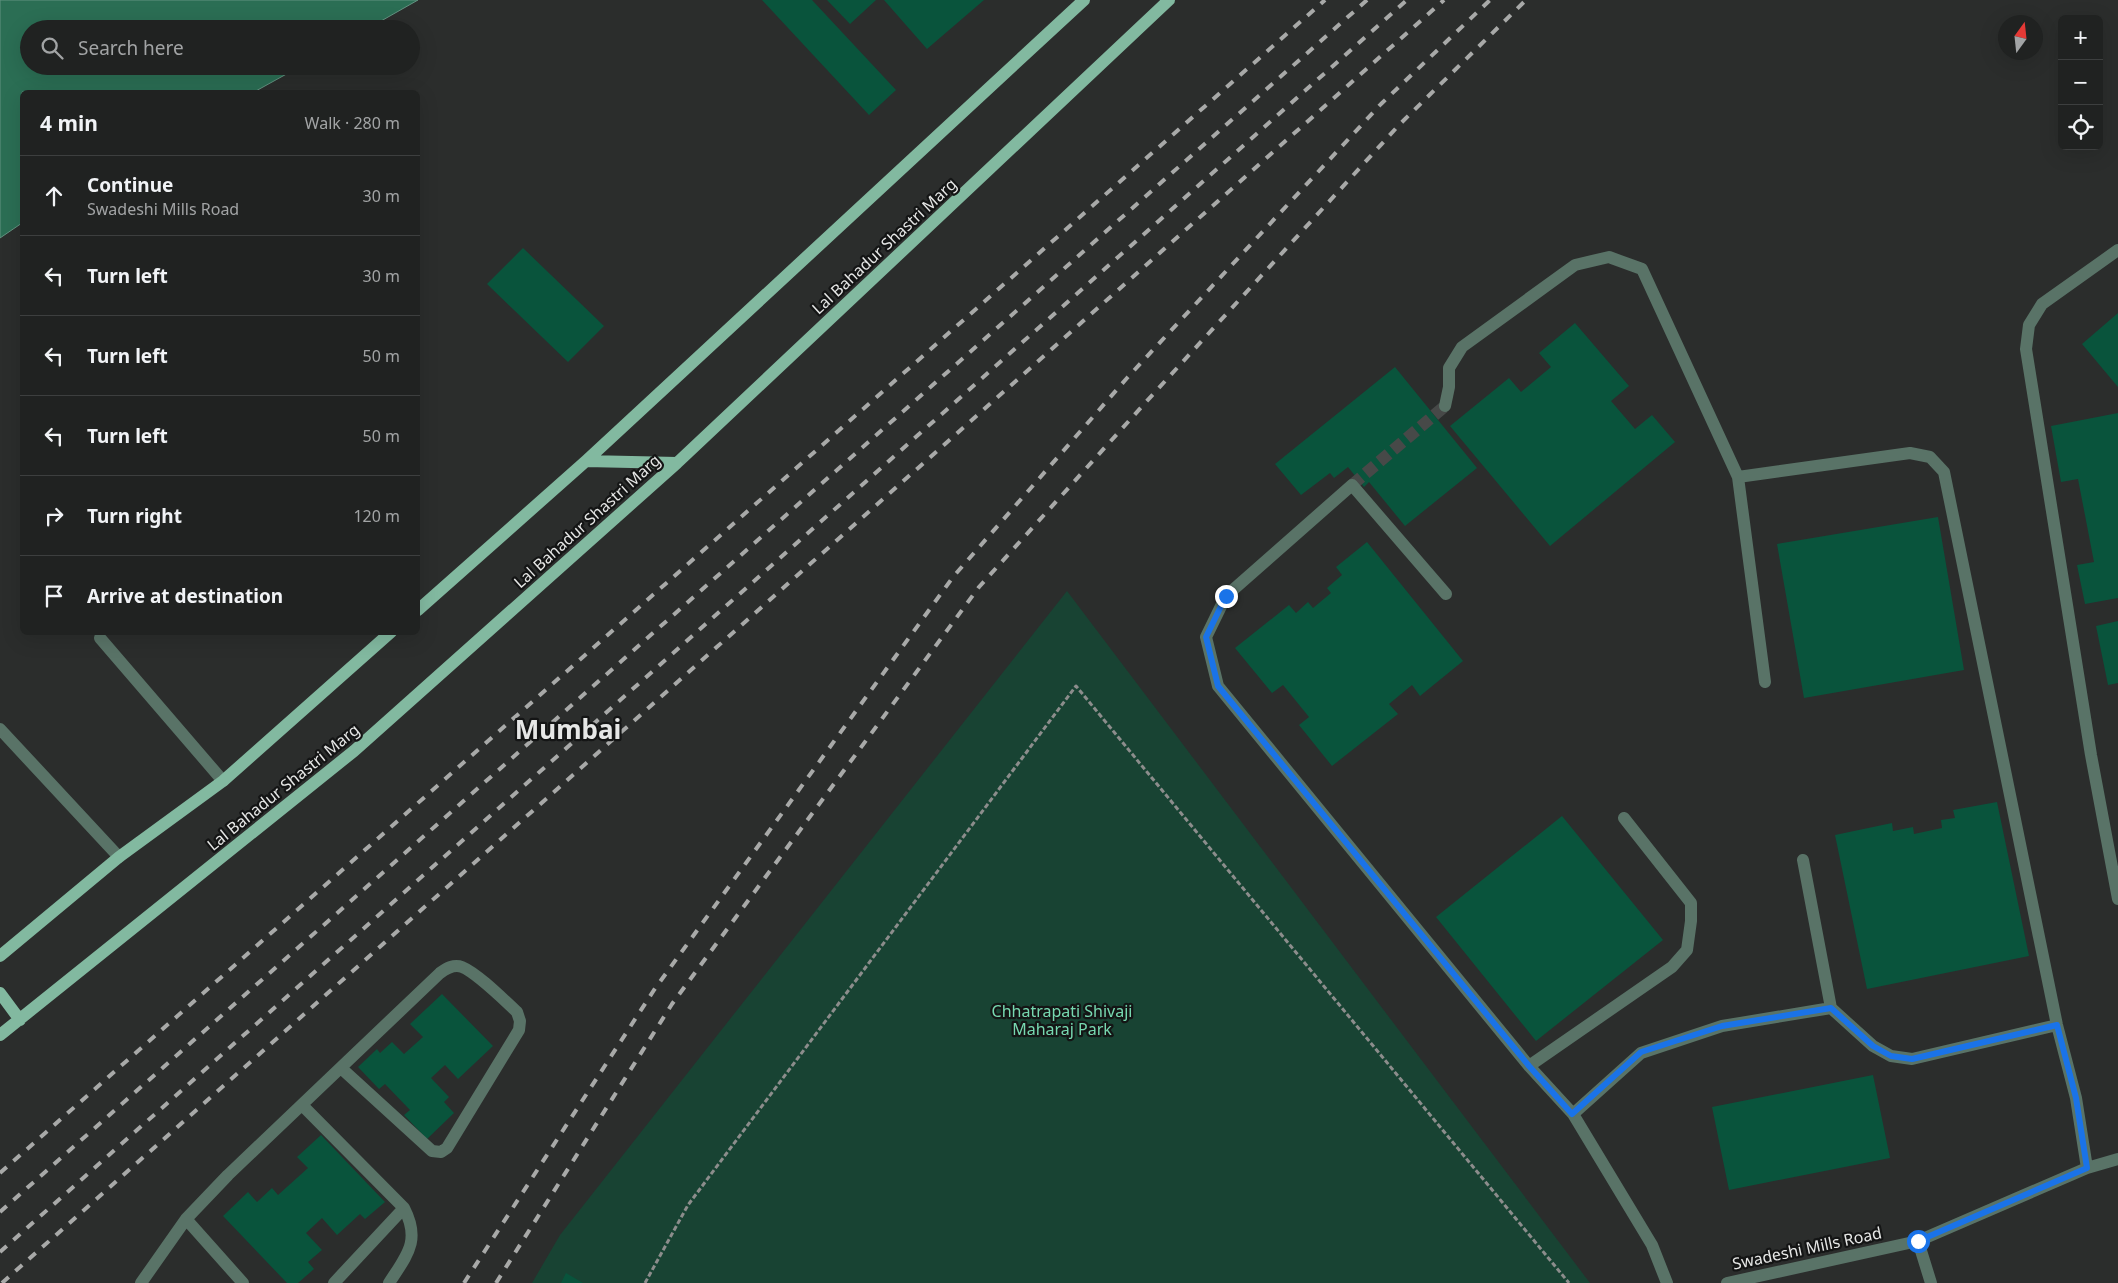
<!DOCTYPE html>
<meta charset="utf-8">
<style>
body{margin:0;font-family:"Noto Sans",sans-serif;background:#282a2a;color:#f1f3f6}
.controls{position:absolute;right:15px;top:15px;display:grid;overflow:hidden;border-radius:8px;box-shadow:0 5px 20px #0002}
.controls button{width:45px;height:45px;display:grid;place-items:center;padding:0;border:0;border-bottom:1px solid #3d3f3f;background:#202221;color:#f1f3f6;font:25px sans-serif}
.compass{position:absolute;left:1998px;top:15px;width:45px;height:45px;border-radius:50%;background:#202221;box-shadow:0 5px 20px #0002;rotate:15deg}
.stop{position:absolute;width:15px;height:15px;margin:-11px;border:4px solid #1a73e8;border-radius:50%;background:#fff}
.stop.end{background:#1a73e8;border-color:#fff;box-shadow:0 1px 5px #0008}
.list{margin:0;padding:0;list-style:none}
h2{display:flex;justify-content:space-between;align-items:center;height:65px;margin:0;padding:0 20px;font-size:21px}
h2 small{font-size:16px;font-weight:400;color:#a2a4a5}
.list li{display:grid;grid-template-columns:32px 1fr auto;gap:15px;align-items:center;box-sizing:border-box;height:80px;padding:0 20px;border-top:1px solid #3d3f3f}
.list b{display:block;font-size:19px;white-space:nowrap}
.list p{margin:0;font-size:16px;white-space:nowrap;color:#a2a4a5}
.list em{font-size:16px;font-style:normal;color:#a2a4a5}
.icon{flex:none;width:28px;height:28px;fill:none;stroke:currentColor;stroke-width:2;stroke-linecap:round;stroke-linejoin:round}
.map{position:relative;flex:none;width:2118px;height:1283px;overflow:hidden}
.search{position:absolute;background:#202221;box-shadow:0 5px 20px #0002;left:20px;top:20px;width:400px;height:55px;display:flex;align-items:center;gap:12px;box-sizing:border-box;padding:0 18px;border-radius:28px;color:#a2a4a5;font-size:19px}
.panel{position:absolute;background:#202221;box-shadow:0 5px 20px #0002;left:20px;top:90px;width:400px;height:545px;border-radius:8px}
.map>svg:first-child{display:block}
</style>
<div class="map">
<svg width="2118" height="1283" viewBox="0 0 2118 1283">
<rect width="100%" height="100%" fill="#2b2d2c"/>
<!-- green -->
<path fill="#184333" d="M1067,591L1590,1283H532L560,1235Z"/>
<!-- water -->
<path fill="#2b6e54" stroke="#639280" d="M0,0H418L367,29H29V66H301L254,92H22V223L0,238Z"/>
<!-- building -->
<path fill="#09543c" d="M762,0H812L896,90L869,115Z
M827,0H876L850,24Z
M884,0H984L927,49Z
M523,248L604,326L568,362L487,284Z
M2118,313V387L2082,344Z
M1575,323L1629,386L1611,401L1635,429L1652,415L1675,442L1550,546L1450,426L1509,378L1521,392L1551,367L1539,353Z
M1395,367L1477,468L1405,526L1369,482L1364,487L1348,467L1334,478L1330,473L1301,495L1275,464Z
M2118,413V598L2085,604L2077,565L2094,562L2078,479L2061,482L2051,426Z
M1938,517L1964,670L1804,698L1777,544Z
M1367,542L1463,661L1420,696L1412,685L1389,704L1398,714L1332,766L1299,725L1309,717L1283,685L1272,693L1235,648L1289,605L1296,613L1308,602L1313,608L1331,593L1327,588L1342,575L1336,567Z
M2118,621V683L2108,685L2096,626Z
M1997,802L2029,956L1867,989L1835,835L1892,823L1893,831L1913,827L1914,834L1942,828L1941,820L1955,818L1953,810Z
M1562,816L1663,940L1536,1041L1436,917Z
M442,994L493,1046L458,1079L445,1065L431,1078L449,1097L444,1102L454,1113L427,1139L404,1115L410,1110L385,1084L379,1089L358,1067L377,1049L380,1053L392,1042L404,1054L423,1037L410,1024Z
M1873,1075L1890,1158L1729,1190L1712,1107Z
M321,1135L385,1202L365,1219L360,1214L337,1235L322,1218L306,1233L322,1250L308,1262L314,1269L298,1283H287L223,1216L248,1192L257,1202L272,1188L278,1195L308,1168L297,1157Z
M566,1273L583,1283H561Z"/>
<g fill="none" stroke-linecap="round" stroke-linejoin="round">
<!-- street-tunnel -->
<path stroke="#474948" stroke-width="12" stroke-dasharray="12 6" stroke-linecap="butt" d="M1352,485L1445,406"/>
<!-- path -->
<path stroke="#8c8d8c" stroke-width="3" stroke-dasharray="5 2.5" stroke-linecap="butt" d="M645,1283L688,1205L1076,686L1569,1283"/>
<!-- lane -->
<path stroke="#597367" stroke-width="12" d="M100,638L223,781"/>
<!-- street -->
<path stroke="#597367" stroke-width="12" d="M2118,250L2042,304L2029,325L2026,349L2091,755L2118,899
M1445,406L1449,387V368L1462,347L1575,265L1609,257L1642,269L1738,477L1910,453L1930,457L1944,472L2057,1025L2076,1098L2087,1168
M1738,477L1765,682
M1446,594L1352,485L1226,596L1206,637L1218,686L1529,1066L1573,1114L1652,1245L1667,1283
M0,729L119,857
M1803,860L1831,1008
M1529,1066L1672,967L1687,950L1691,921V903L1624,818
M302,1105L404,1208C421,1241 407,1255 389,1283
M1573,1114L1641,1053L1722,1026L1831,1008L1873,1046L1891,1056L1912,1059L2057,1025
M186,1219L243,1283
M1918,1241L1931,1283
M141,1283L186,1219L228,1175L440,973C447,968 454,964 462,967C477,973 504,1000 517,1012L520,1021L519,1030L447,1148L441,1152L432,1151L341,1068
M334,1283L404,1208
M1727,1283L1918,1241L2087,1168L2118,1159"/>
<!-- primary -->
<path stroke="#82b9a0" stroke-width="12" d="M586,461L677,463
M418,610L586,461L1084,0
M0,956L119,857L223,781L391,632
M0,993L20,1020
M0,1035L354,751L677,463L1169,0"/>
<!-- rail -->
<path stroke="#a8a9a8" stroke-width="4" stroke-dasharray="9 9" stroke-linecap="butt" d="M0,1173L1325,0
M0,1212L1367,0
M0,1252L1407,0
M2,1283L1444,0
M464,1283L654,990L953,577L1127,378L1381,104L1490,0
M496,1283L672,1004L979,587L1146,402L1399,125L1526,0"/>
</g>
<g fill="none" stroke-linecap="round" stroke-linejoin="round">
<!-- route -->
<path stroke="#1a73e8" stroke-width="6" d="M1226,596L1206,637L1218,686L1529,1066L1572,1114L1641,1052L1722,1026L1831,1008L1873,1046L1891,1056L1912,1059L2057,1025L2076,1098L2087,1168L1918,1241"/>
</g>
<g text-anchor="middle" stroke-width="4.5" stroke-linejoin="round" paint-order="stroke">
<!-- street labels -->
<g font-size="16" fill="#e6e7e6" stroke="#141515">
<text transform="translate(884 246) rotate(-43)" y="6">Lal Bahadur Shastri Marg</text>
<text transform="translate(587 521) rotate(-42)" y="6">Lal Bahadur Shastri Marg</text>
<text transform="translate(283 787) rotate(-39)" y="6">Lal Bahadur Shastri Marg</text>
<text transform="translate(1807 1248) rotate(-12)" y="6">Swadeshi Mills Road</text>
</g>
<!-- park labels -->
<g font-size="16" fill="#77d8b0" stroke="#141515">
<text x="1062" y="1017">Chhatrapati Shivaji<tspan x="1062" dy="18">Maharaj Park</tspan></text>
</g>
<!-- town labels -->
<g font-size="26" font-weight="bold" fill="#e6e7e6" stroke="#141515">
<text x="568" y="739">Mumbai</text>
</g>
</g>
</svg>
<div class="controls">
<button>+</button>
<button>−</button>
<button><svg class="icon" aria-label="locate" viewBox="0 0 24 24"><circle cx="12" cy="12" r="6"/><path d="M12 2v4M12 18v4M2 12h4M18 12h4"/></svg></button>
</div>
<svg class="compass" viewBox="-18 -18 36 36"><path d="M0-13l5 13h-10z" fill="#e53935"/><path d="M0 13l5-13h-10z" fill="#a2a4a5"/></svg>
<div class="stop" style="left:1918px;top:1241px"></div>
<div class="stop end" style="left:1226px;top:596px"></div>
<div class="search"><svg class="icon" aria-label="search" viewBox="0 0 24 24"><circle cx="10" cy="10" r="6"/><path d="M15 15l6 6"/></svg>Search here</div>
<section class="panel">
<h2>4 min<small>Walk · 280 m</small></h2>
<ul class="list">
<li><svg class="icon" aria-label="ahead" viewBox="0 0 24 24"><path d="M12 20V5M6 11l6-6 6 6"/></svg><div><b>Continue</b><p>Swadeshi Mills Road</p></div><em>30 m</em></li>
<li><svg class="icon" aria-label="left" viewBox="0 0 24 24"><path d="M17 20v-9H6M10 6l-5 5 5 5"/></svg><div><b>Turn left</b></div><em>30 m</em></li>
<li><svg class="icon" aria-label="left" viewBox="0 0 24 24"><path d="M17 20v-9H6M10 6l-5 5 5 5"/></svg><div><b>Turn left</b></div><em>50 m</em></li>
<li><svg class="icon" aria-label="left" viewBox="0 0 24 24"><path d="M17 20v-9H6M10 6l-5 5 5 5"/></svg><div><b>Turn left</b></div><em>50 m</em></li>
<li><svg class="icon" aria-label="right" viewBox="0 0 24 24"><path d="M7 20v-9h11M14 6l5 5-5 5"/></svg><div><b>Turn right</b></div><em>120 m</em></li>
<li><svg class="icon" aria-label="arrive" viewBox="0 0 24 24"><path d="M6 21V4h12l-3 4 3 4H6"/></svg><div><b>Arrive at destination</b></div></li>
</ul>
</section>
</div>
